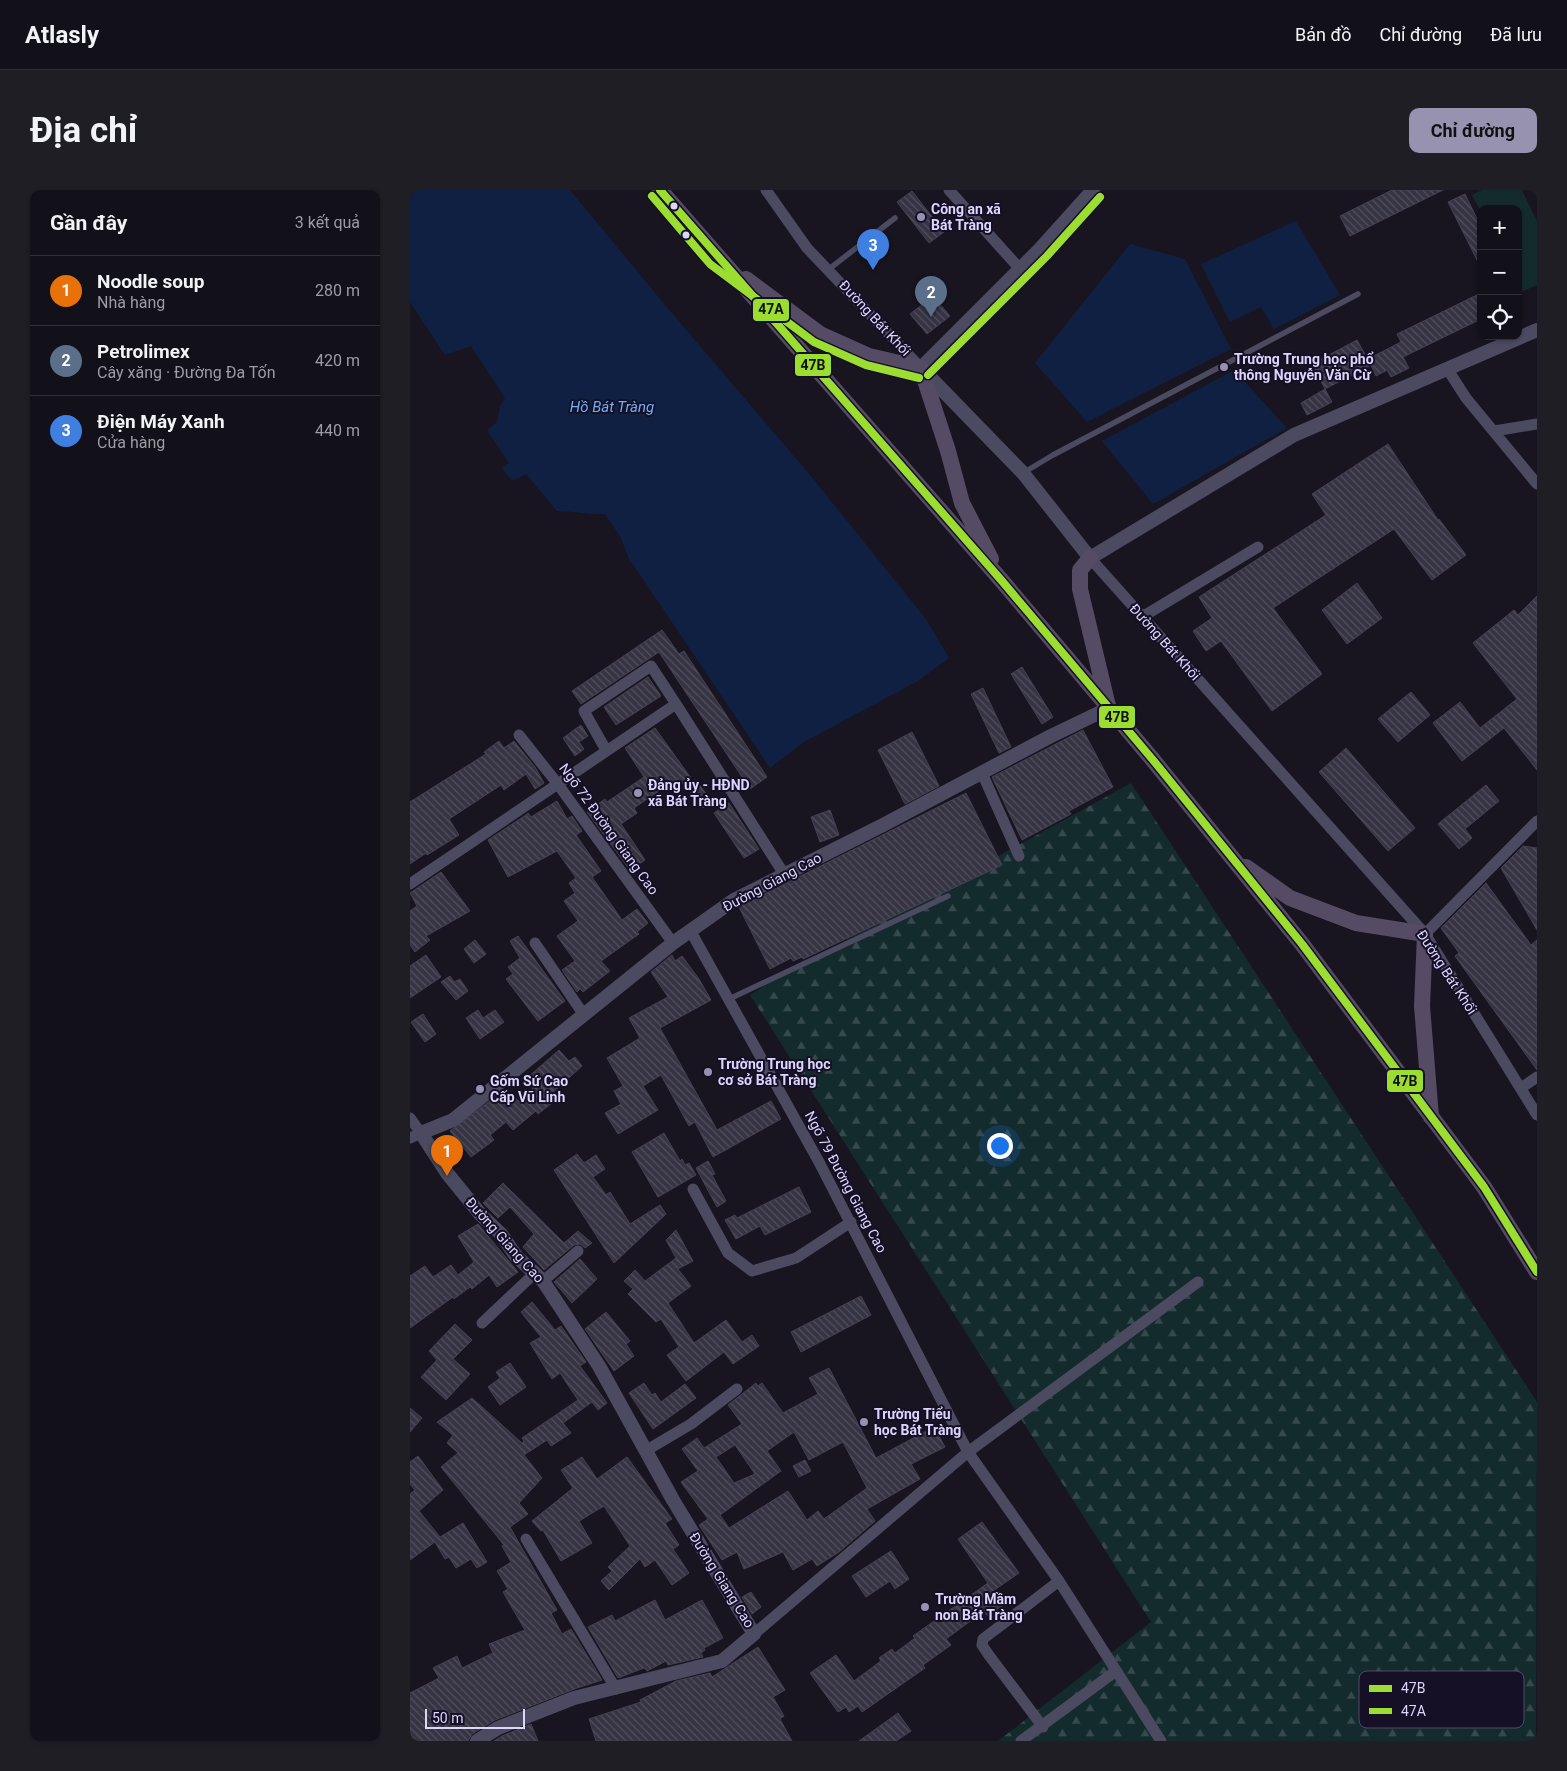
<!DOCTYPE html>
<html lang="vi">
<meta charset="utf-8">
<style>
body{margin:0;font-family:Roboto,sans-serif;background:#1f1e25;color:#f1f3f6}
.controls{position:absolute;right:15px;top:15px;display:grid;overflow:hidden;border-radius:10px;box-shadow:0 1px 4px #0004}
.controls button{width:45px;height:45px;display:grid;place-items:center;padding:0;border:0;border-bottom:1px solid #313037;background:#121018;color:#f1f3f6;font:25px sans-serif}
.scale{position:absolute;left:15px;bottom:12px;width:100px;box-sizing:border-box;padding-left:5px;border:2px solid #dcd6fd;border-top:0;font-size:14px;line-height:18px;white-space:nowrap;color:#dcd6fd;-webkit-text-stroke:4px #151025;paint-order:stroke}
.you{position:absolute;left:589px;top:955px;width:18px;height:18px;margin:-12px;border:4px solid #fff;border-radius:50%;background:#1a73e8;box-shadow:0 0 0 8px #1a73e833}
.badge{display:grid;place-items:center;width:32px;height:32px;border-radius:50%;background:#9792b0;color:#fff;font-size:16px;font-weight:700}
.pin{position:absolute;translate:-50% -41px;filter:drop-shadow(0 1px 2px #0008)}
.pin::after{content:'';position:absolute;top:26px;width:18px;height:15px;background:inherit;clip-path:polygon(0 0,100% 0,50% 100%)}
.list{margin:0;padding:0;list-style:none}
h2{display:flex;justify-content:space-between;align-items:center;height:65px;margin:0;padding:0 20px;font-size:21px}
h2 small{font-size:16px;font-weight:400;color:#9c9da2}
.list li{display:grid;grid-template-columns:32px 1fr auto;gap:15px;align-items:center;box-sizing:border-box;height:70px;padding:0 20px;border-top:1px solid #313037}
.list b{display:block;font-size:19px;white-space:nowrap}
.list p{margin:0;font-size:16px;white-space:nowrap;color:#9c9da2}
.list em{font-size:16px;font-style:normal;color:#9c9da2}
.icon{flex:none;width:28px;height:28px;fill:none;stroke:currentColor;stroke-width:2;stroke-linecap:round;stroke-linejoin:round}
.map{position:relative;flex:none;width:1127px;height:1551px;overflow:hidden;border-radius:10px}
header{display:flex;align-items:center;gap:30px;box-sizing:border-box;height:70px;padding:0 25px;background:#121018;border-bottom:1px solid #313037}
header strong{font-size:24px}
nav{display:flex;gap:28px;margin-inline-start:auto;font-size:18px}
.intro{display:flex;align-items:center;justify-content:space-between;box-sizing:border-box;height:120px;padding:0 30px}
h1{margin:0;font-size:35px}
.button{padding:12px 22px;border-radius:10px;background:#9792b0;color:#111;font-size:18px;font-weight:700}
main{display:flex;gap:30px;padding:0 30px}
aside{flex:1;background:#121018;border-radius:10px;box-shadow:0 1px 4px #0004}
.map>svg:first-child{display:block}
</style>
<header>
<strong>Atlasly</strong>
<nav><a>Bản đồ</a><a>Chỉ đường</a><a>Đã lưu</a></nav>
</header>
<div class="intro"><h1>Địa chỉ</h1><a class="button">Chỉ đường</a></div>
<main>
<aside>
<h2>Gần đây<small>3 kết quả</small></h2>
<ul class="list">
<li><span class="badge" style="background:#e8710a">1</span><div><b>Noodle soup</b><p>Nhà hàng</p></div><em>280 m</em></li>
<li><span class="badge" style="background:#5c6f8a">2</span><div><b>Petrolimex</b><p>Cây xăng · Đường Đa Tốn</p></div><em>420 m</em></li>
<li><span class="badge" style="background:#3f7fe0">3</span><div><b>Điện Máy Xanh</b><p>Cửa hàng</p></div><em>440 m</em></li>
</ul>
</aside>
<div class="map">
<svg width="1127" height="1551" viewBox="0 0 1127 1551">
<defs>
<pattern id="forest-firs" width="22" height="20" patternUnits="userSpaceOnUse" patternTransform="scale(1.25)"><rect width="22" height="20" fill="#142b2d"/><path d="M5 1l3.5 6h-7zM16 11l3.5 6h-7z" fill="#36494c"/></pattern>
<pattern id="building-back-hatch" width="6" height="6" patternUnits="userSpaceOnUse" patternTransform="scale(1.25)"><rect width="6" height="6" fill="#363343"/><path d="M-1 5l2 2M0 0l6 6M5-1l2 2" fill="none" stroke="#52505f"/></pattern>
</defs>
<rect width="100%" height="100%" fill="#181520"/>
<!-- grass -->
<path fill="#142b2d" d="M1072,0H1112L1127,31V95L1109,103L1108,19H1071V22L1062,5Z"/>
<!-- forest -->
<path fill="url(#forest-firs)" d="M721,593L1127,1212L1126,1551H588L741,1432L340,805L362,791Z"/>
<!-- water -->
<path fill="#102043" d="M0,0H160L255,115L400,285L516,429L539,468L508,491L394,552L360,578L218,367L211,348L195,324C179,325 164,321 147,321L116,284L102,291L92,278L99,273L77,240L87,232L90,216L95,208L61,156L35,165L0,112Z
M886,31L930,105L864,139L851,117L820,132L791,74Z
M720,54L775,69L821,159L677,232L625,173Z
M824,180L877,238L743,314L692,251Z"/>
<!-- building -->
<path fill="url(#building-back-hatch)" stroke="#454053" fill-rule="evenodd" d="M982,0H1033L940,46L930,26Z
M502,1L534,42L519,53L487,12Z
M1055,4L1071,37V78L1038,12Z
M1071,103V129L993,167L999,178L981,187L977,180L966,186L958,169L991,152L987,144Z
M523,106L540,126L517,144L500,124Z
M947,150L961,175L915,199L902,174Z
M915,199L922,212L897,225L891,213Z
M978,254L1028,330L1029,329L1056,365L1022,390L984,339L863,418L912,484L862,521L811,451L796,461L783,441L802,428L789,407L916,325L902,304Z
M947,393L972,428L937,454L912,420Z
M1127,406V580L1094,538L1052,571L1023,533L1050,512L1070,538L1107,509L1063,453L1104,420L1108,425Z
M252,440L269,464L274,461L357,587L340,599L249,462L171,514L162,501Z
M612,477L643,527L632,534L601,484Z
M238,487L251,506L206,535L194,517Z
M573,498L601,557L589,563L561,504Z
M1001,502L1020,525L988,552L968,529Z
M171,535L178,546L169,552L174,559L165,566L153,548Z
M245,538L281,588L269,596L265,590L224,618L227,623L211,634L235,670L220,680L177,622L195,609L197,612L234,587L215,558Z
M673,540L703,597L659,621L661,624L612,650L582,587Z
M502,542L529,596L495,614L468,560Z
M89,551L94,558L104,551L125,577L134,593L125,599L116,584L94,600L91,595L39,629L49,645L17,665L16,663L0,674V612L76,564L74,562Z
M936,558L1005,638L978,661L909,582Z
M286,590L302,612L292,618L276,596Z
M1076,595L1089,611L1055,639L1062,648L1049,659L1028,634Z
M556,603L592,675L393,769L392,767L383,771L381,768L360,779L329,717Z
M147,611L157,629L162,626L172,641L166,645L191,681L182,687L212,730L227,719L238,733L227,742L229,744L191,771L200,781L173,802L170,799L167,802L152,780L165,771L147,746L168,731L154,711L165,703L159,693L166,688L147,661L98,687L78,650L116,625L118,623L121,627Z
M319,613L349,659L334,668L304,623Z
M420,620L429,645L410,652L401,627Z
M1113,656L1127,658V740L1091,678Z
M31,682L60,721L16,746L20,750L5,762L0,755V721L7,716L0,703Z
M1076,693L1121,755L1127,750V880L1045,766L1049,763L1031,738Z
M108,746L155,811L128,831L96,789L103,784L98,777L110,768L100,751Z
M65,750L76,764L64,773L54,759Z
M16,765L31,787L0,808V776Z
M262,765L265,771L272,766L289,789L301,810L250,838L307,940L361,911L371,929L303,967L285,932L279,936L251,885L233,896L248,920L208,944L195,923L211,914L204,901L213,896L197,868L230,848L219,828L258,807L241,782Z
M40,786L44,792L50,789L58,801L46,810L31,792Z
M68,820L73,828L85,820L94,832L70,849L56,828Z
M13,824L26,844L15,852L1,832Z
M149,860L159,871L165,867L172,876L142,903L147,909L128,924L126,921L103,940L96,932L80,945L84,950L61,967L40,941L89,904L93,908L101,902L108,911L123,898L116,889Z
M254,943L270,971L272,969L275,975L279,973L286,985L248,1007L222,962Z
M167,964L174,973L186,965L195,979L183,987L196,1005L200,1002L220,1034L250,1015L256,1024L204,1073L144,980Z
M298,971L305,984L302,985L316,1011L307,1017L286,978Z
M93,993L154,1053L168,1041L182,1053L175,1058L170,1054L164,1055L134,1080L113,1057L124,1044L100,1017L88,1028L73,1013Z
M389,997L401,1022L355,1045L350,1036L326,1049L315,1030L325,1025L327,1028Z
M68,1034L108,1082L87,1097L79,1085L62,1099L60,1097L44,1109L43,1107L0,1138V1086L15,1076L23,1087L41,1075L48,1085L64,1072L48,1046Z
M266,1040L283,1071L268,1079L281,1096L258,1113L284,1153L316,1130L332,1152L342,1145L349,1156L323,1174L314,1162L276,1191L257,1165L269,1157L251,1129L246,1132L218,1104L223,1099L214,1091L225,1080L235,1091L266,1068L256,1050Z
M170,1069L187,1089L162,1113L144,1092Z
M451,1106L461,1125L391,1162L381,1142Z
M122,1112L145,1140L151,1136L176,1172L170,1176L197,1213L188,1220L182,1212L153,1233L161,1243L141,1256L137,1250L114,1265L132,1288L109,1313L118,1324L100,1337L147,1420L141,1423L152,1444L161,1439L192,1490L167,1498L85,1530L62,1544L58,1551H3L0,1547V1503L29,1488L23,1478L47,1466L52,1478L83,1463L79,1454L115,1440L93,1402L98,1399L87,1381L101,1372L92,1356L94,1355L31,1277L48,1263L37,1253L43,1245L27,1232L62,1208L112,1253L114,1251L112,1248L168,1210L150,1183L142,1189L120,1153L131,1147L111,1122Z
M196,1122L220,1151L216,1154L224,1166L204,1181L175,1139Z
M45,1134L62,1150L43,1169L60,1184L36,1210L11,1187L27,1170L19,1161Z
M100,1173L116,1197L90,1215L78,1197L90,1188L86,1182Z
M419,1178L466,1268L524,1237L535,1257L501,1274L510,1289L457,1319L465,1331L429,1362L407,1376L402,1369L383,1380L373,1362L334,1379L327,1362L312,1370L289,1335L298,1329L271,1292L288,1281L272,1259L287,1248L294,1258L332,1234L318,1215L346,1193L348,1196L352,1193L373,1223L408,1204L399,1188ZM384,1242L399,1270L433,1252L457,1298L414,1329L408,1321L397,1330L378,1301L319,1338L310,1325L371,1281L357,1261ZM325,1255L345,1284L324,1293L306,1267Z
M234,1193L242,1205L245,1203L251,1212L275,1194L286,1208L243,1239L219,1203Z
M0,1218L12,1228L0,1242Z
M8,1266L33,1300L9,1321L30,1347L53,1333L77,1372L67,1378L61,1369L46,1378L39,1367L35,1369L25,1352L0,1370V1304L5,1300L0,1294V1272Z
M172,1267L187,1289L217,1267L262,1329L255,1333L269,1355L263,1359L279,1383L262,1395L245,1370L235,1377L230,1369L199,1400L191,1391L202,1381L198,1377L220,1356L194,1316L169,1331L182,1353L151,1371L133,1340L131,1341L122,1331L163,1298L151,1280Z
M395,1270L401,1281L389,1287L383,1276Z
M572,1332L609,1383L583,1401L593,1415L578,1426L574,1421L536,1449L541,1455L513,1475L515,1478L452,1522L448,1516L439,1522L436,1517L428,1522L400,1483L426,1465L444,1491L471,1471L469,1468L482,1459L485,1463L505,1448L503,1446L578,1393L548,1349Z
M481,1361L499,1389L485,1399L480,1391L456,1407L442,1386Z
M341,1402L351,1417L342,1424L332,1407Z
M245,1410L255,1430L292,1410L313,1448L294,1458L295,1460L291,1463L293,1467L258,1475L256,1471L237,1481L234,1478L208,1488L178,1437L202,1425L205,1431Z
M348,1457L375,1500L363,1507L374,1526L370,1529L382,1551H186L179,1529L231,1512L230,1510L266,1491L300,1483L302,1487Z
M488,1523L501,1541L486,1551H449Z
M121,1534L128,1551H84L92,1546Z"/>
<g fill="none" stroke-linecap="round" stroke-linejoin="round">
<!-- service -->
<path stroke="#4c4a61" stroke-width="5.5" d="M419,79L485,28
M613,283L643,265L948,104
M319,809L538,706"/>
<!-- minor -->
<path stroke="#4c4a61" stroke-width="11" d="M356,0L397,58L511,178
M539,0L610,79
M1038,180L1056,208L1127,294
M1084,241L1127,234
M680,368L1015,744L1127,925
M732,427L848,357
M109,545L147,593L263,753
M196,560L174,521L241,476L266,514
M572,583L609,666
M0,694L266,514L374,684
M280,740L409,972L558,1262L649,1391L751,1551
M1015,744L1127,631
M125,753L174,825
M1111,898L1127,887
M0,928L11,943L0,948
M283,999L318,1063L342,1081L386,1068L441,1032
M133,1091L168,1061
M72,1133L125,1083
M237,1260L281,1234L327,1199
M116,1349L206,1499
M344,1444L558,1262L788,1092
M633,1537L578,1464L572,1455L573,1449L649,1391
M611,1551L706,1481"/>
<!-- tertiary -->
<path stroke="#4c4a61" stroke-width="14" d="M683,0L630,59L511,178L613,283L680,368L884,245L1127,140
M67,1551L88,1538L164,1508L312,1471L344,1444L263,1310L189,1176L133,1091L106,1066L91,1044L71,1025L37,983L11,943L43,930L263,753L324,710L473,635L641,546L699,518"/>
<!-- primary -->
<path stroke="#554b65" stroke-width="16" d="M250,0L592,391L743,570L892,754L1074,997L1127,1082
M336,89L410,144L459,166L511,178L538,261L552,313L581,369
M680,368L670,380V399L698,516
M836,677L880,708L946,733L1015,744L1012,816L1021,927"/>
<!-- bus-1 casing -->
<g stroke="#151025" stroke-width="11">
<path id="bus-1" d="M250,0L592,391L743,570L892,754L1074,997L1127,1082"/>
</g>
<!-- bus-2 casing -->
<g stroke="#151025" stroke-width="11">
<path id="bus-2" d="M242,6L300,74L404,152L456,175L509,188
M518,185L637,66L690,7"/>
</g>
<!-- bus-1 -->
<use href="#bus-1" stroke="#9cdd31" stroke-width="8"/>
<!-- bus-2 -->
<use href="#bus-2" stroke="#9cdd31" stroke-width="8"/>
</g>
<!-- markers -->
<g fill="#dcd6fd" stroke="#151025" stroke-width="2">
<circle cx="264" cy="16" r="4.5"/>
<circle cx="276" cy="45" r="4.5"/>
</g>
<g fill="#9792b0" stroke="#151025" stroke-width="2">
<circle cx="511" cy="27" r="5"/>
<circle cx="814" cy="177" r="5"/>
<circle cx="228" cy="603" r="5"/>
<circle cx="298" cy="882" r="5"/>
<circle cx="70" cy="899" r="5"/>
<circle cx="454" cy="1232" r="5"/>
<circle cx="515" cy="1417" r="5"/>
</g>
<g text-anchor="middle" stroke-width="4" stroke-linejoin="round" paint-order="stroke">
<!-- poi labels -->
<g font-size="14" font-weight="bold" fill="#dcd6fd" stroke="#151025" text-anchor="start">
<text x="521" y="24">Công an xã<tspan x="521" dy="16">Bát Tràng</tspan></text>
<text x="824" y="174">Trường Trung học phổ<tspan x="824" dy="16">thông Nguyễn Văn Cừ</tspan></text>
<text x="238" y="600">Đảng ủy - HĐND<tspan x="238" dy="16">xã Bát Tràng</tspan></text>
<text x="308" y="879">Trường Trung học<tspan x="308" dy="16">cơ sở Bát Tràng</tspan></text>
<text x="80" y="896">Gốm Sứ Cao<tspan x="80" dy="16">Cấp Vũ Linh</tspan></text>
<text x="464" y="1229">Trường Tiểu<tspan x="464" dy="16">học Bát Tràng</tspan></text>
<text x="525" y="1414">Trường Mầm<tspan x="525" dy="16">non Bát Tràng</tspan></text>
</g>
<!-- street labels -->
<g font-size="14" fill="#dcd6fd" stroke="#151025">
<text transform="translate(465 128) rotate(47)" y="5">Đường Bát Khối</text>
<text transform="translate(755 452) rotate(48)" y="5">Đường Bát Khối</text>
<text transform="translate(199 639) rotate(54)" y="5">Ngõ 72 Đường Giang Cao</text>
<text transform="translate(362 692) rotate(-28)" y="5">Đường Giang Cao</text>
<text transform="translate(1037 782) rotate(57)" y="5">Đường Bát Khối</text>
<text transform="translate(436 992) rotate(62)" y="5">Ngõ 79 Đường Giang Cao</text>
<text transform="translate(95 1050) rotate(48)" y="5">Đường Giang Cao</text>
<text transform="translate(312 1390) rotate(58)" y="5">Đường Giang Cao</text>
</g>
<!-- water labels -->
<g font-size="15" font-style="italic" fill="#69b1f8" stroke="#151025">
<text x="202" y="222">Hồ Bát Tràng</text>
</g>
</g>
<!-- legend -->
<rect x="949" y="1481" width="165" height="57" rx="8" fill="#151025" stroke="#514b66" stroke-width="1"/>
<rect x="959" y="1495" width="23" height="7" fill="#9cdd31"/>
<rect x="959" y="1518" width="23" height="6" fill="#9cdd31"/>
<g font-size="14" fill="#dcd6fd">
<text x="991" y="1503">47B</text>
<text x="991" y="1526">47A</text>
</g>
<g stroke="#151025" stroke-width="2">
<rect x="342" y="108" width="38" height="24" rx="5" fill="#9cdd31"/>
<rect x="384" y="163" width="38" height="24" rx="5" fill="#9cdd31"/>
<rect x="688" y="515" width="38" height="24" rx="5" fill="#9cdd31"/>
<rect x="976" y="879" width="38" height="24" rx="5" fill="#9cdd31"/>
</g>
<g font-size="14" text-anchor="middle" font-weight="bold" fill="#111">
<text x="361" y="124">47A</text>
<text x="403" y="180">47B</text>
<text x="707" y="532">47B</text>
<text x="995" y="896">47B</text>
</g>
</svg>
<div class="controls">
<button>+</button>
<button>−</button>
<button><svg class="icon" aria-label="locate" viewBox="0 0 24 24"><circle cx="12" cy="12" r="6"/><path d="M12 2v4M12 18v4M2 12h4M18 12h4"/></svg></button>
</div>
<div class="scale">50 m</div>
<div class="you"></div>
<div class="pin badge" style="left:37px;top:986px;background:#e8710a">1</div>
<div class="pin badge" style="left:521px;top:127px;background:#5c6f8a">2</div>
<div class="pin badge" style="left:463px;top:80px;background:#3f7fe0">3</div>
</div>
</main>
